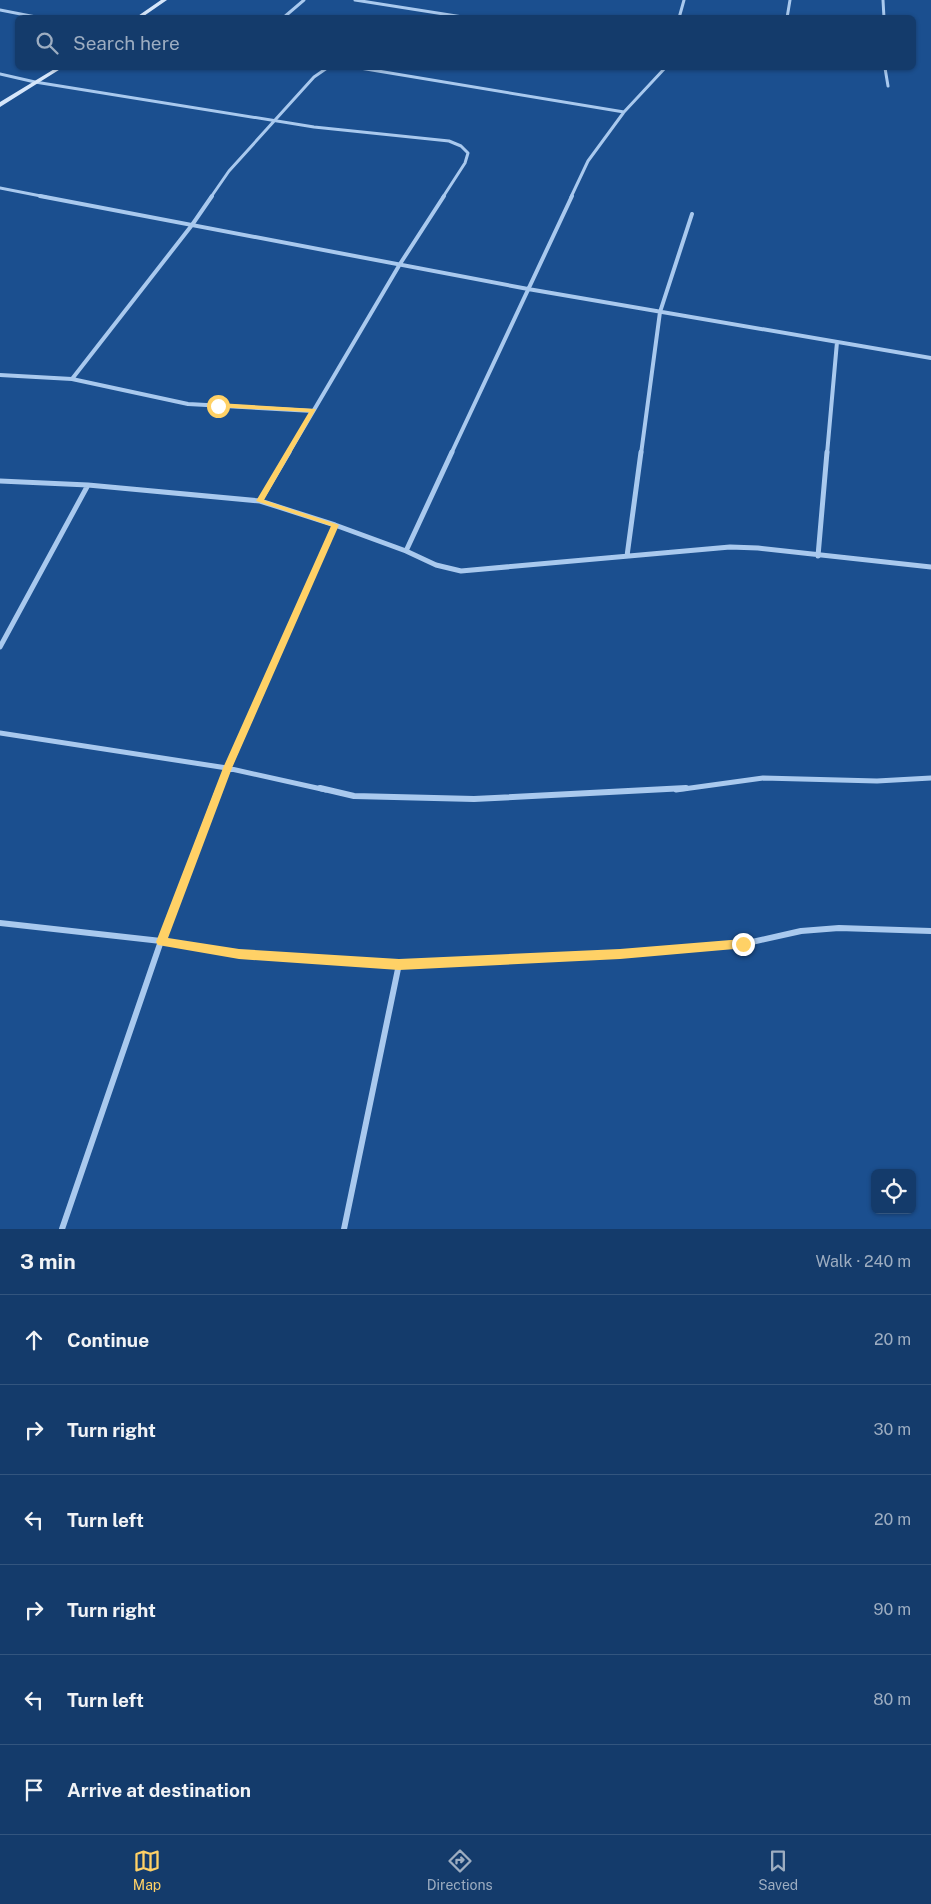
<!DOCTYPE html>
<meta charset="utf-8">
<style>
body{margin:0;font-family:"Public Sans",sans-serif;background:#214673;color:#f1f3f6}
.controls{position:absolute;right:15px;bottom:15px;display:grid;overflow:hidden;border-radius:8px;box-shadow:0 1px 4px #0004}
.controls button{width:45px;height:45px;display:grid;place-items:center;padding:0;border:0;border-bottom:1px solid #33557e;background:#143b6b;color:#f1f3f6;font:25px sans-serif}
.stop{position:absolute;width:15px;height:15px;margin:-11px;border:4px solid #ffd166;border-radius:50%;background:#fff}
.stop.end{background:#ffd166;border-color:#fff;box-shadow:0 1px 5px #0008}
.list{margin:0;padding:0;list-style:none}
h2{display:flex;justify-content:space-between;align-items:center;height:65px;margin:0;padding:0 20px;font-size:21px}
h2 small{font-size:16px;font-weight:400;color:#9dadc1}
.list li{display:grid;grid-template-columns:32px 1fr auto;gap:15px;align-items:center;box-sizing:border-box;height:90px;padding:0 20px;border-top:1px solid #33557e}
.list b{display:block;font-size:19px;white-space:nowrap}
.list em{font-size:16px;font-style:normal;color:#9dadc1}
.icon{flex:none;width:28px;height:28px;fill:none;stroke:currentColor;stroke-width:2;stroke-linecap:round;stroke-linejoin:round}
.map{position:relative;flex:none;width:931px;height:1229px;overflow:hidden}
.search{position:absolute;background:#143b6b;box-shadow:0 1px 4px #0004;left:15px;right:15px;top:15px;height:55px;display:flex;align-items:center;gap:12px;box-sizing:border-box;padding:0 18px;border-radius:8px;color:#9dadc1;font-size:19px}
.sheet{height:605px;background:#143b6b}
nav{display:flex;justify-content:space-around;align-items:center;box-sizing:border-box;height:70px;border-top:1px solid #33557e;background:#143b6b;font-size:14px;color:#9dadc1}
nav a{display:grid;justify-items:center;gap:2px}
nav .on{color:#ffd166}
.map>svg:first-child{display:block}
</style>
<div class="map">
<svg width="931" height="1229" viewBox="0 0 931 1229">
<rect width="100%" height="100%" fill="#1b4f8f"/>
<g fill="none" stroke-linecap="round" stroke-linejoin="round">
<!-- minor-far3 -->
<path stroke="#a9c9ee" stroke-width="3" d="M355,0L469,18
M883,0L884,18
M0,10L41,18
M283,18L304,0
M679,18L684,0
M787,18L790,0
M360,68L624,112
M885,68L888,86
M0,74L35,82L314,127L449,141L461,146L468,153L465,163L443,197
M0,188L46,197
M211,197L229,171L314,77L327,68
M571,197L588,161L624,112L665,68"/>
<!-- minor-far2 -->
<path stroke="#a9c9ee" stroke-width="4" d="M40,196L528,289L931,358
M0,375L72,379L188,404L313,411
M72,379L192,225L212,196
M288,454L400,264L444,196
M451,454L572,196
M641,454L660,312L692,214
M827,454L837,342"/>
<!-- minor-far1 -->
<path stroke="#a9c9ee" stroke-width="5" d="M0,481L88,485L260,501L335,525L406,551L436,565L461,571L730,547L758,548L931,567
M260,501L289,452
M406,551L452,452
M627,556L641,452
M818,556L827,452
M0,647L88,485
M0,733L227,768L326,790
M219,790L335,525
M676,790L763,778L877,781L931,778"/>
<!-- minor -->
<path stroke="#a9c9ee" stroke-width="6" d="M320,788L354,796L474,799L686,788
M0,923L161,941L239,954L399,964L620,954L743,944L801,931L839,928L931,931
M62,1229L161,941L219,788
M344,1229L399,964"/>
<!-- secondary -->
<path fill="#d6e6fa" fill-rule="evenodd" d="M161,0H167L141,18H135Z
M56,68H62L0,107V102Z"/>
</g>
<!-- route -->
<path fill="#ffd166" d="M218,403L316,409L264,500L339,525L232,768L168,938L239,949L399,959L620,949L743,939L748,944L746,948L620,959L399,970L239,959L158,945L156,942L223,768L331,526L256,501L309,412L216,407Z"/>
</svg>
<div class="controls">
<button><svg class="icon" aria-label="locate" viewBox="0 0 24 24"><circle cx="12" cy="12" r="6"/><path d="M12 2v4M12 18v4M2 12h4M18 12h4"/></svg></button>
</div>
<div class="stop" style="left:218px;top:406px"></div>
<div class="stop end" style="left:743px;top:944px"></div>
<div class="search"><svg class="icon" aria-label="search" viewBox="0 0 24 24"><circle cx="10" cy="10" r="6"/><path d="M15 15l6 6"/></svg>Search here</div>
</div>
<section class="sheet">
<h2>3 min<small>Walk · 240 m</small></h2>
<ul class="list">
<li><svg class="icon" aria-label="ahead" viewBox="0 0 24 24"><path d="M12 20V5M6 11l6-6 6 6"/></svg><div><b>Continue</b></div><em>20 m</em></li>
<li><svg class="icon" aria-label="right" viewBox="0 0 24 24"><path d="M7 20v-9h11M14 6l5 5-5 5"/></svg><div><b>Turn right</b></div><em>30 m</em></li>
<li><svg class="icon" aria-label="left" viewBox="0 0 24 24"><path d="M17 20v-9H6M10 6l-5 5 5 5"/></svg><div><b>Turn left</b></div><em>20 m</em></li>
<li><svg class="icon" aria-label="right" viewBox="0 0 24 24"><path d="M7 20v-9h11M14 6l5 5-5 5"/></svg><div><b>Turn right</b></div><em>90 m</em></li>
<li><svg class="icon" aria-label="left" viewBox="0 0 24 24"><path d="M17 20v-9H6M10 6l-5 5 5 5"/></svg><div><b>Turn left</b></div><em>80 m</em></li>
<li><svg class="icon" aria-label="arrive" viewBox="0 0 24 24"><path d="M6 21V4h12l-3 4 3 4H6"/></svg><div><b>Arrive at destination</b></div></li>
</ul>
</section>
<nav>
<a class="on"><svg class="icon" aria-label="map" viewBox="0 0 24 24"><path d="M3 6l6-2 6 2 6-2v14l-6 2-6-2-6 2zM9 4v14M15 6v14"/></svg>Map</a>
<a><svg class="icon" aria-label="directions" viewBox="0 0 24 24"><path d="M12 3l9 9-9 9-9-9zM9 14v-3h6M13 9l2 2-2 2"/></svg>Directions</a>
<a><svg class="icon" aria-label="saved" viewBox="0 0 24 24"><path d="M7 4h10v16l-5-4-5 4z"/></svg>Saved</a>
</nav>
